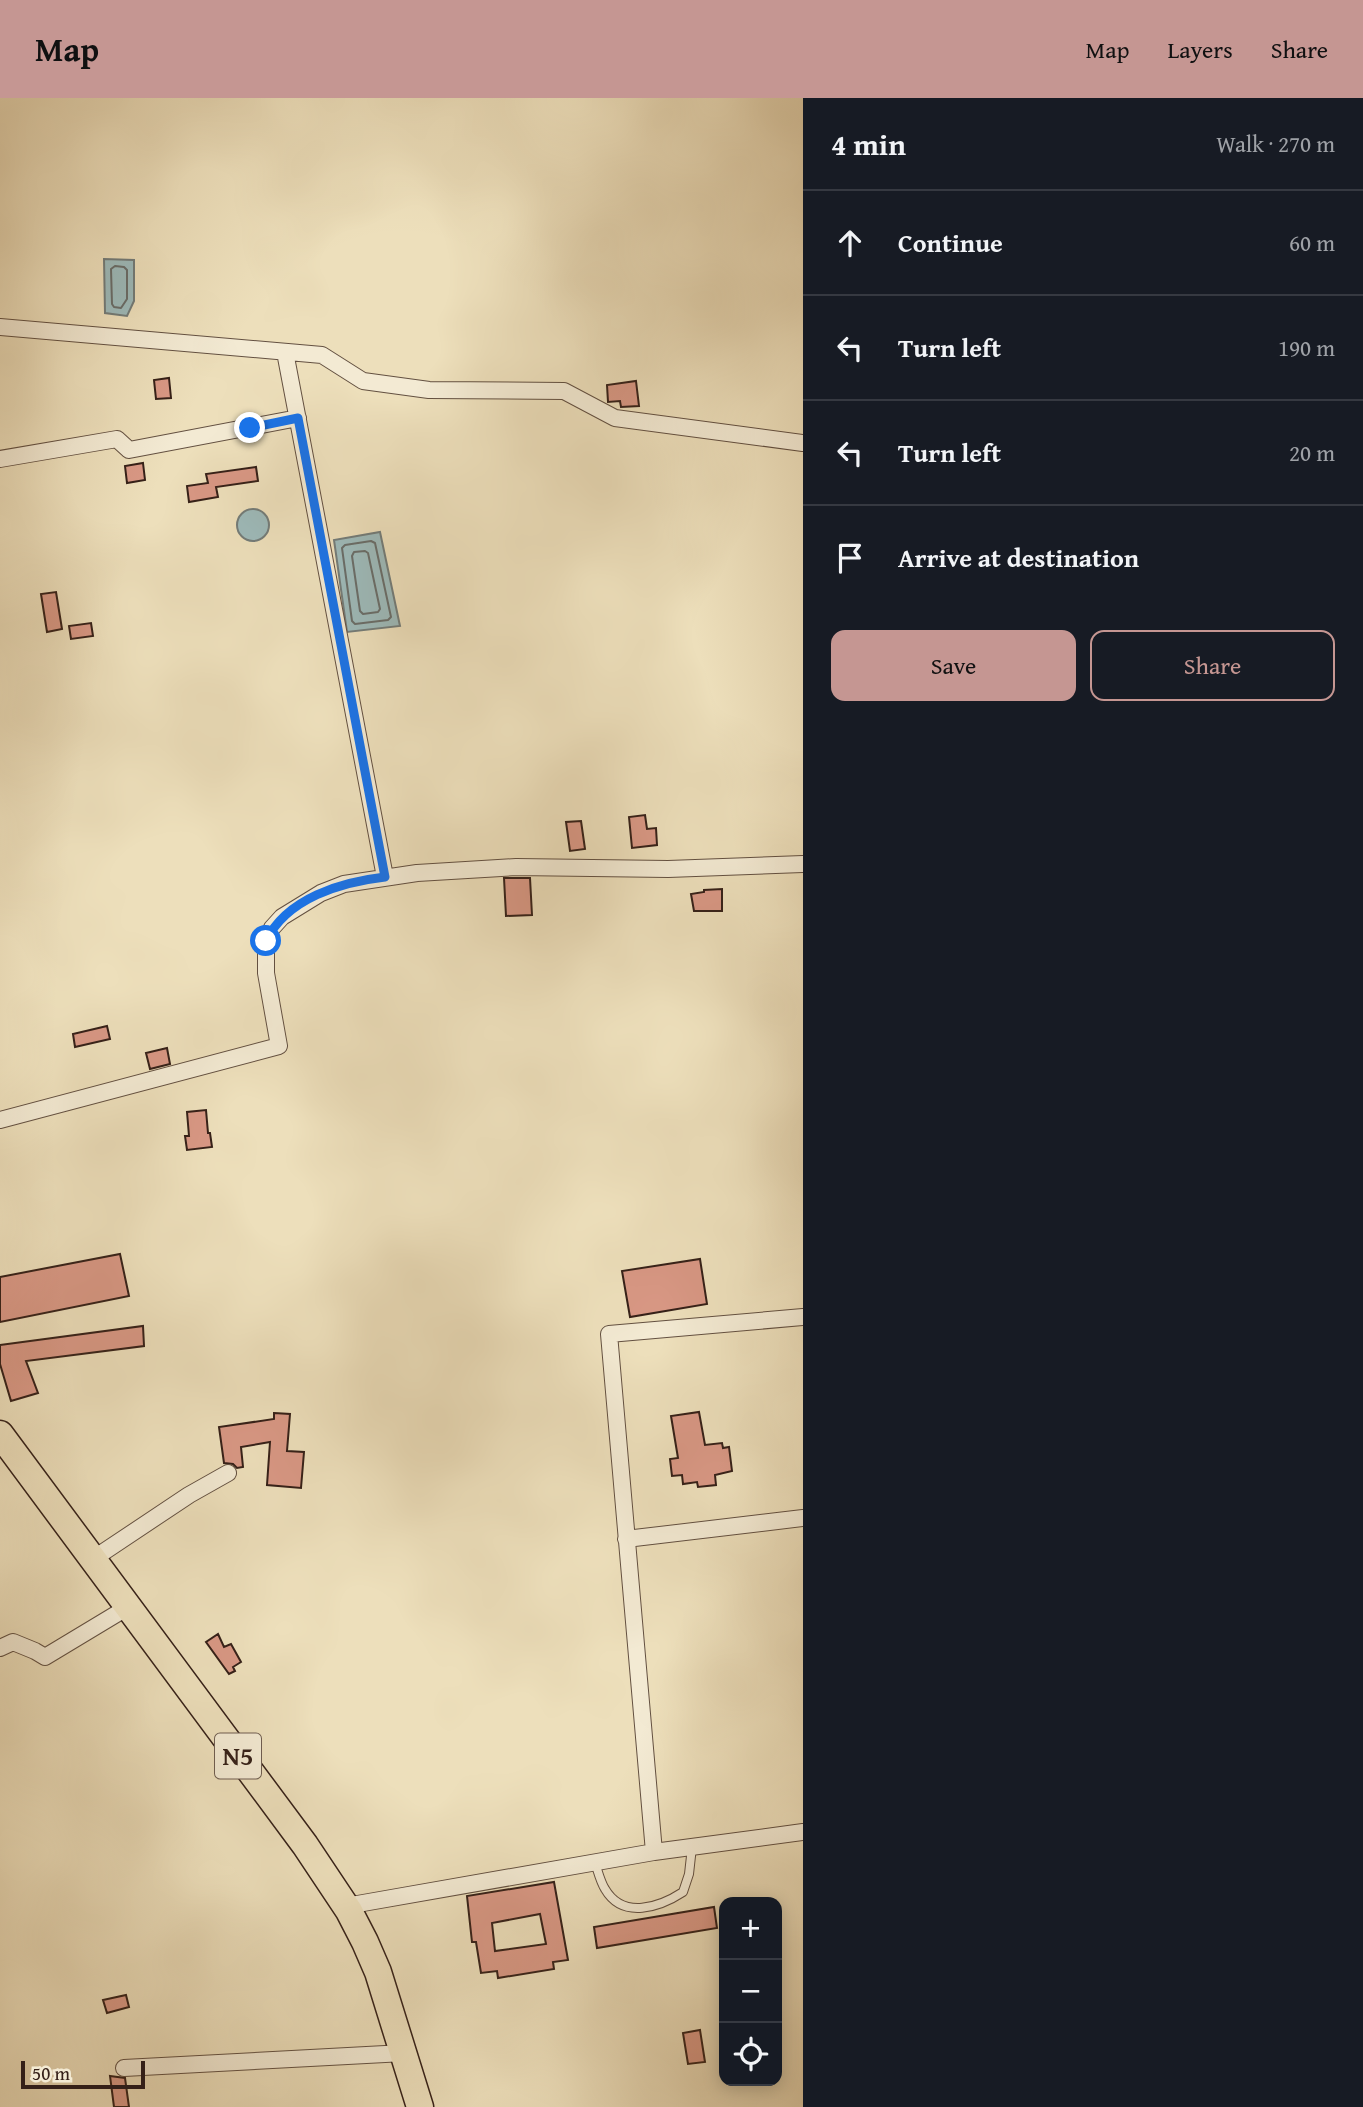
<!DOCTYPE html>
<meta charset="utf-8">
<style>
body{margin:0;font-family:"Gentium Book Plus",serif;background:#20242c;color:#f1f3f6}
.controls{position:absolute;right:21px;bottom:21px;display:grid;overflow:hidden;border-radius:14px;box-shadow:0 4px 18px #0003}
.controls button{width:63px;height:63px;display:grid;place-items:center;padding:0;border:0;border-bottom:2px solid #363941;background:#171b24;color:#f1f3f6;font:35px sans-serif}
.scale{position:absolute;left:21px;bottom:18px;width:124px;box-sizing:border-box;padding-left:7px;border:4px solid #352018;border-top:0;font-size:19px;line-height:24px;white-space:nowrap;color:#352018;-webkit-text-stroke:5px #f3ead3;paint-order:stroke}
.stop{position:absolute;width:21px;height:21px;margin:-16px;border:5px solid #1a73e8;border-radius:50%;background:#fff}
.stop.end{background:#1a73e8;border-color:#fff;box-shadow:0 2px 7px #0008}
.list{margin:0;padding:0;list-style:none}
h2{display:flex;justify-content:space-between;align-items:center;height:91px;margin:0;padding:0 28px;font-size:30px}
h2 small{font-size:23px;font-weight:400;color:#9ea1a6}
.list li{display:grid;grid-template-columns:46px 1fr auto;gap:21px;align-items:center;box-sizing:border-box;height:105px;padding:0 28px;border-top:2px solid #363941}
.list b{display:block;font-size:26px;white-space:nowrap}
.list em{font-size:23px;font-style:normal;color:#9ea1a6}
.actions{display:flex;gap:14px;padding:21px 28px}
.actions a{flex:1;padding:16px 0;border:2px solid #c59692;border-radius:14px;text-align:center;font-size:24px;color:#c59692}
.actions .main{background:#c59692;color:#111}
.icon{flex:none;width:38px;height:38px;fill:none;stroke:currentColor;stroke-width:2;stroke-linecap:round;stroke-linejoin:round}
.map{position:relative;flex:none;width:803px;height:2009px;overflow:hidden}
header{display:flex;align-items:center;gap:42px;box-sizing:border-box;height:98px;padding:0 35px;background:#c59692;color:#111}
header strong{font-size:33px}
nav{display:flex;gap:38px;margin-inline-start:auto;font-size:24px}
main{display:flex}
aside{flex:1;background:#171b24}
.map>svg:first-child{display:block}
</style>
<header>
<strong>Map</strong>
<nav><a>Map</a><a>Layers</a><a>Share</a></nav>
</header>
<main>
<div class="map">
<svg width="803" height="2009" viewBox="0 0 803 2009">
<rect width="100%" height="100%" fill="#eddfbb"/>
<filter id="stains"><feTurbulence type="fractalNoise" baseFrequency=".00286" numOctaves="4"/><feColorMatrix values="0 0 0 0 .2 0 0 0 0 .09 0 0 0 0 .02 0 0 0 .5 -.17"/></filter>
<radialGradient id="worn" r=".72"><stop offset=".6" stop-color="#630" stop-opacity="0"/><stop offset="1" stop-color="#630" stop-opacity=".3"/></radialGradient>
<!-- water -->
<path fill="#9dbaba" stroke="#737c79" stroke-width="2" d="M104,161L134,162V203L127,218L105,215Z
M237 427a16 16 0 1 1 32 0a16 16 0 1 1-32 0Z
M380,434L400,528L347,534L334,442Z"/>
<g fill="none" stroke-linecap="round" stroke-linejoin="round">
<!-- shore -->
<path stroke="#696d69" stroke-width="2" d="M115,168L124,169L127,172V201L121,210L114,209L112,206L111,171Z
M371,443L375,445L391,519L388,522L355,526L352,523L342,450L345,447Z
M365,453L368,455L380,511L378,514L363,516L360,513L352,458L354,454Z"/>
</g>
<!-- building -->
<path fill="#d99885" stroke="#352018" stroke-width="2" fill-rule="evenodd" d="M169,280L171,300L156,301L154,282Z
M636,283L639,308L621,309L620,303L608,304L607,287Z
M143,365L145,382L127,385L125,368Z
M256,369L258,383L216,389L218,399L189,404L187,388L208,385L206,376Z
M56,494L62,531L47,534L41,496Z
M91,525L93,538L71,541L69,528Z
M645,717L647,731L656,730L657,747L632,750L629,719Z
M581,723L585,751L570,753L566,724Z
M504,780H530L532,817L506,818Z
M722,791V813H694L691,796L704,794V792Z
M107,928L110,941L75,949L73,936Z
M167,950L170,966L150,971L146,955Z
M206,1012L208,1035H210L212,1049L187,1052L185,1038H189L187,1014Z
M120,1156L129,1198L0,1224V1179Z
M700,1161L707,1206L630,1219L622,1173Z
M143,1228L144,1248L26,1263L38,1295L11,1303L0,1266V1247Z
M699,1314L705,1347L722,1345L723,1350L729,1349L732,1373L715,1377L716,1387L698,1389L697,1384L683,1386L682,1377L672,1378L670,1361L678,1360L671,1318Z
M274,1315L290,1316L287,1353L304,1354L301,1390L267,1387L270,1344L241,1349L243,1369L237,1370L233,1366L224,1365L219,1329L274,1321Z
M218,1536L224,1549L231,1546L241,1564L233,1569L235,1573L229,1576L206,1544Z
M554,1784L568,1862L553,1864L554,1871L498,1880L497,1873L481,1875L476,1844H472L467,1798ZM540,1816L546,1846L495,1853L492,1825Z
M714,1809L717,1830L597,1850L594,1829Z
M126,1897L129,1909L107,1915L103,1902Z
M700,1932L705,1964L688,1966L683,1935Z
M110,1978L125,1980L129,2009H114Z"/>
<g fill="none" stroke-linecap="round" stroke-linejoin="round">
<!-- service casing -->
<g stroke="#635041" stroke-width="10">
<path id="service" d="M595,1765C598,1773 600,1783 605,1791C623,1822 660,1809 683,1794L689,1776L692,1749"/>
</g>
<!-- minor casing -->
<g stroke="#635041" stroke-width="18">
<path id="minor" d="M0,229L322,257L363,283L429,292L564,293L615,320L803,345
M285,254L385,779
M0,361L117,341L129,352L298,320
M0,1022L279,948L266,875V843L272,830L282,819L321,795L344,786L417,775L516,769L668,771L803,766
M626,1441L803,1420
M93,1461L189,1397L228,1375
M0,1550L13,1544L35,1553L45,1559L128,1509
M654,1754L609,1236L803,1219
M346,1808L654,1754L803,1734
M124,1970L404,1955"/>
</g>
<!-- trunk casing -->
<g stroke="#352018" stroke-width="29">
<path id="trunk" d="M0,1336L305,1747L349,1813L365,1844L378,1874L420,2009"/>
</g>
<!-- service -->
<use href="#service" stroke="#f3ead3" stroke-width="8"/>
<!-- minor -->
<use href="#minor" stroke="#f3ead3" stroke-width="16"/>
<!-- trunk -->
<use href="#trunk" stroke="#eddfbb" stroke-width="26"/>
</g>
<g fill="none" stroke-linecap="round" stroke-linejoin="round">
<!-- route -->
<path stroke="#1a73e8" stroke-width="9" d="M250,330L298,320L385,779C341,784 287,800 266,843"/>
</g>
<g text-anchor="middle" stroke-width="5" stroke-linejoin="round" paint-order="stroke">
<!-- shield labels -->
<rect fill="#f3ead3" stroke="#6e5d50" stroke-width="2" x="215" y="1635.5" width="46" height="45" rx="5"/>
<g font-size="26" font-weight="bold" fill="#352018">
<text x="238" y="1667">N5</text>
</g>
</g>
<rect width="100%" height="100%" filter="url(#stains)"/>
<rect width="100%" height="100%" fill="url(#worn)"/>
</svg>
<div class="controls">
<button>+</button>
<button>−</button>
<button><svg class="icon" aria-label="locate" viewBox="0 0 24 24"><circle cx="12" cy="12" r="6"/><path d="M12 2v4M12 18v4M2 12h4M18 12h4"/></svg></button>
</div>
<div class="scale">50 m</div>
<div class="stop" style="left:266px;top:843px"></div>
<div class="stop end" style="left:250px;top:330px"></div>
</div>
<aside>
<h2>4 min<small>Walk · 270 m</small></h2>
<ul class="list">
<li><svg class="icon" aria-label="ahead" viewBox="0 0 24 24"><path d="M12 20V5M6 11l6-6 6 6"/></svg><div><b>Continue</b></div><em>60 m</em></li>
<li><svg class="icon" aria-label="left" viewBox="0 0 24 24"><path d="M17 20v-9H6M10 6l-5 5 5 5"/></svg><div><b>Turn left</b></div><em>190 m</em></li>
<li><svg class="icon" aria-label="left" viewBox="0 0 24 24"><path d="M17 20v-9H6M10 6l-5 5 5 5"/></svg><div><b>Turn left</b></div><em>20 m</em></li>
<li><svg class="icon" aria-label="arrive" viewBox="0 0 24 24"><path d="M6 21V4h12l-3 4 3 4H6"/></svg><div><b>Arrive at destination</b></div></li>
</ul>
<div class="actions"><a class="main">Save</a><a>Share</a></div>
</aside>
</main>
